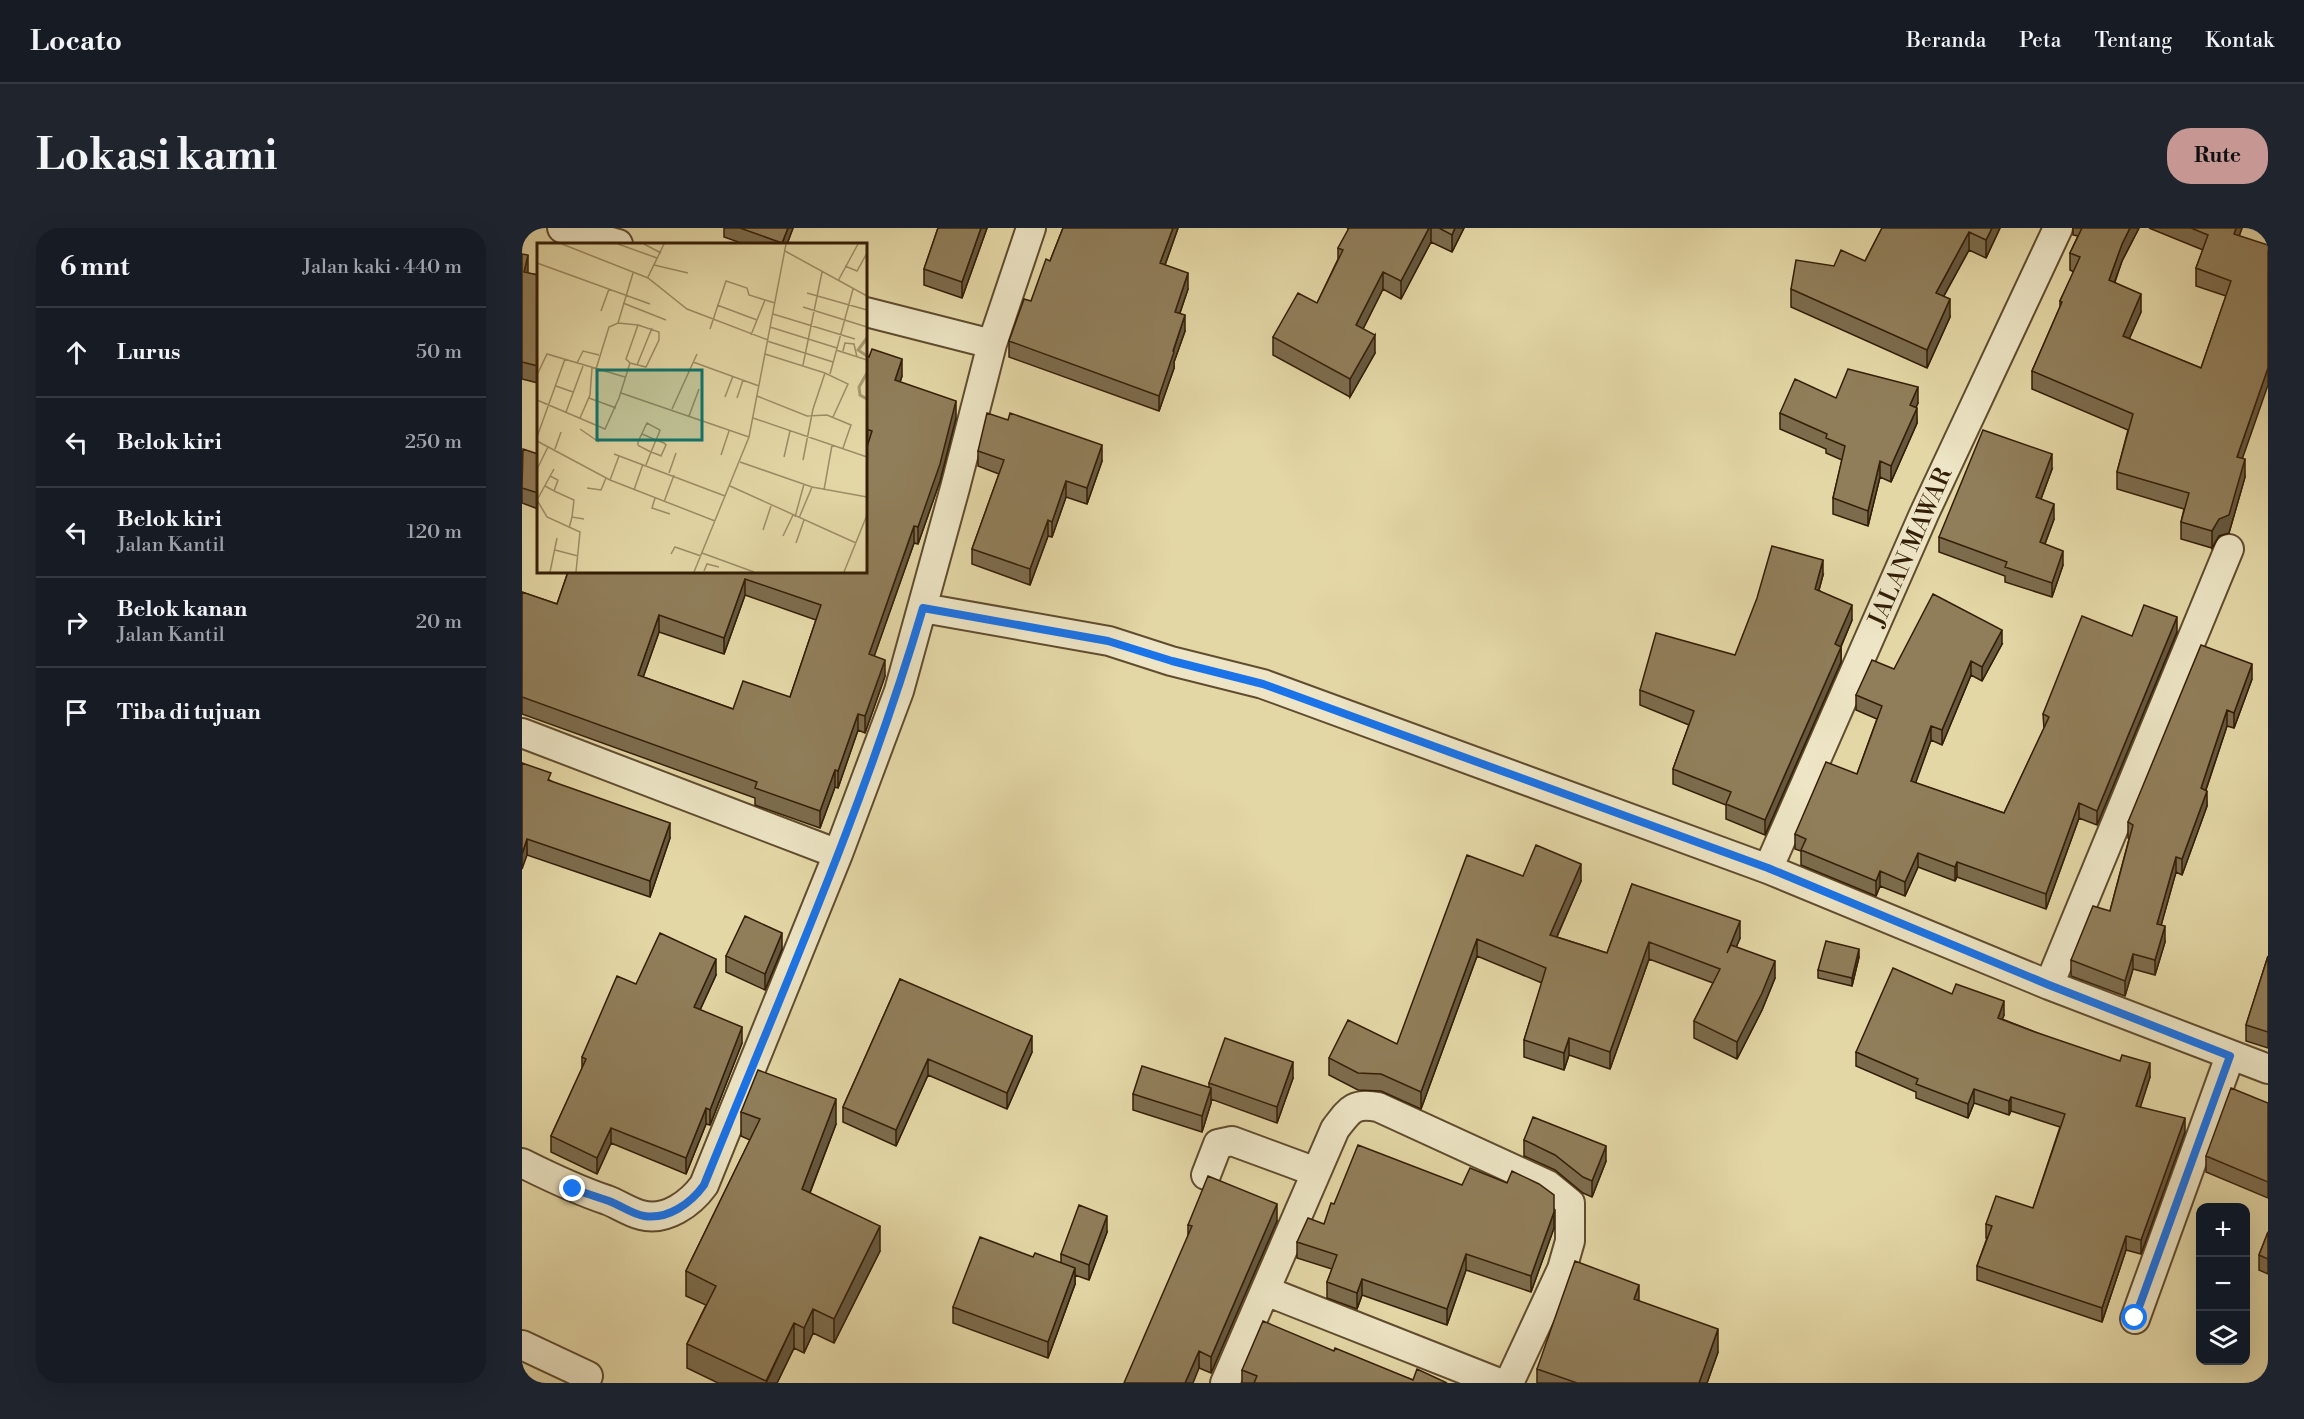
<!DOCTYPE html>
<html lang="id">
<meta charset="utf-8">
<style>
body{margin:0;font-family:"Libre Bodoni",serif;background:#20242c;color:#f1f3f6}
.controls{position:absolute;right:18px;bottom:18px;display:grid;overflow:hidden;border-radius:12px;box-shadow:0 6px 24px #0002}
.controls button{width:54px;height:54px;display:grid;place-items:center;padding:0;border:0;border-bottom:2px solid #363941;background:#171b24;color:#f1f3f6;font:30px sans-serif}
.stop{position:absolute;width:18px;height:18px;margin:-14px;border:4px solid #1a73e8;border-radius:50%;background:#fff}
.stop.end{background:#1a73e8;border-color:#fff;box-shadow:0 2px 6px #0008}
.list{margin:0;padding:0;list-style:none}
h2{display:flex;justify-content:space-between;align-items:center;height:78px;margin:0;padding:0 24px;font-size:26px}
h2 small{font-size:20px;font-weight:400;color:#9ea1a6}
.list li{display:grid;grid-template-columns:39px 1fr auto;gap:18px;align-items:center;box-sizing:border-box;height:90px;padding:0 24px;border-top:2px solid #363941}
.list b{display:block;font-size:22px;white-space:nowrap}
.list p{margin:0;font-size:20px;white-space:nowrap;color:#9ea1a6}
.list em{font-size:20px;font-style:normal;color:#9ea1a6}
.icon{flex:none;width:33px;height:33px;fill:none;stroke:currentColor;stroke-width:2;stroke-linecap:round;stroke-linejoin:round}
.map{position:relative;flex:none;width:1746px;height:1155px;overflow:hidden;border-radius:24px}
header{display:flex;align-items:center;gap:36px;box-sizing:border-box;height:84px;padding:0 30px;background:#171b24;border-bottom:2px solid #363941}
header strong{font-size:28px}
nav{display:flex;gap:33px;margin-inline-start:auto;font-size:21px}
.intro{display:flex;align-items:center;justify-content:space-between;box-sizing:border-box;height:144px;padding:0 36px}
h1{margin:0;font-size:42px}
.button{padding:15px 27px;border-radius:24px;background:#c59692;color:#111;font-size:21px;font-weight:700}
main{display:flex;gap:36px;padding:0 36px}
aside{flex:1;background:#171b24;border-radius:24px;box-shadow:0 6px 24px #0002}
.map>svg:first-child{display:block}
</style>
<header>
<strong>Locato</strong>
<nav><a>Beranda</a><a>Peta</a><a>Tentang</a><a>Kontak</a></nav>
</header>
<div class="intro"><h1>Lokasi kami</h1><a class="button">Rute</a></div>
<main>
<aside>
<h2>6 mnt<small>Jalan kaki · 440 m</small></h2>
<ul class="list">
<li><svg class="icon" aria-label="ahead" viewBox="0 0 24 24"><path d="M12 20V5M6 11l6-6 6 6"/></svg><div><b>Lurus</b></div><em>50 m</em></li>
<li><svg class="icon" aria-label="left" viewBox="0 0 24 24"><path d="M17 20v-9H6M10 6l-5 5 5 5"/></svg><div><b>Belok kiri</b></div><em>250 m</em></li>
<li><svg class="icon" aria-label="left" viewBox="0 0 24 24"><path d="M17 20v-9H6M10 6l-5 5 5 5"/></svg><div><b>Belok kiri</b><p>Jalan Kantil</p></div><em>120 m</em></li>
<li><svg class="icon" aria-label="right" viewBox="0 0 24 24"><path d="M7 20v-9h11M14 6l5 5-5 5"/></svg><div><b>Belok kanan</b><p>Jalan Kantil</p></div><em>20 m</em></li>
<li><svg class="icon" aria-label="arrive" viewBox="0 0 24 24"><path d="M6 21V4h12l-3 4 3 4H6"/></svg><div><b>Tiba di tujuan</b></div></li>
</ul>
</aside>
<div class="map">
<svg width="1746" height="1155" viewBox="0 0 1746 1155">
<rect width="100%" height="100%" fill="#e4d7a6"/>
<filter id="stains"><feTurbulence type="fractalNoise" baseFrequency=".00333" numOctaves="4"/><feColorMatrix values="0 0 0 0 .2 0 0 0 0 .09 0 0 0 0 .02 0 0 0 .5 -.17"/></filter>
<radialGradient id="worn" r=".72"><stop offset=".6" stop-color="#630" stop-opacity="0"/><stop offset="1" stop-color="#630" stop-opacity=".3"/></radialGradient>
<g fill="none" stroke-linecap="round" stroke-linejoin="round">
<!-- street casing -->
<g stroke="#604c2f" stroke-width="32">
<path id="street" d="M40,0L96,16
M344,84L470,116
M401,380L587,413L649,433L741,456L1246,641L1527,757L1746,841
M0,505L316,626
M1246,641L1402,286L1536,0
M1527,757L1707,321
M0,935C28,949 55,962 85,972C96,976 107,984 119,987C144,994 169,975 182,957L316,626L377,463L433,260L470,116L509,0
M684,947L696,916L710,913L794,944
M744,1063L977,1155
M1613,1091L1708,828
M0,1117L66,1148L62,1155
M703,1155L813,901C827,883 831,874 856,879L1026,957L1048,975V1013L1040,1041L987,1155"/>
</g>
<!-- street -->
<use href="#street" stroke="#ede5c5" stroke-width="28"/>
</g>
<!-- wall -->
<path fill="#7c6c4d" stroke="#341e07" stroke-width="1.5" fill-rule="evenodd" d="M202,0H271L265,16H222L202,9Z
M416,0H465L440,70L402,57V41Z
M541,0H656L643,37L666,61L658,85L663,103L652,134V140L637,183L487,129V113L509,73L528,33Z
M825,0H942L930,24L909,14L879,71L861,61L841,101L853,125L828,169L751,127V109L795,75L816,31V20L827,1Z
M1360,0H1478L1464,30L1447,22L1422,68L1428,89L1405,140L1269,79V61L1312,38L1343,33Z
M1551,0H1617L1600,33L1593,54L1619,84L1607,111L1679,140L1704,68L1674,58V40L1681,22L1627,0H1720L1717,8L1720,230L1723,249L1707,305L1697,308L1690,320L1659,311V294L1662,281L1595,261V244L1606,202L1510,161V143L1538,79V73L1552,44L1548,42V25L1556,8L1551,7Z
M0,26L5,45L16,47V155L0,151Z
M344,127L380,148L378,154L434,190L418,253L396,316L392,315L352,428L363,448L343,505L336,502L316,560L313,559L298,600L233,577V570L0,486V364L35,376L46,344H344L345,218H344ZM223,367L294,392L268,469L211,481L121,449L137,404L202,426Z
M1314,170L1396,175L1394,179L1395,195L1369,254L1358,249L1346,298L1311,286V270L1320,232L1304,225V221L1258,201V185Z
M0,223L16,226V281L0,275Z
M456,223L580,233L565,276L544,269L530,309L526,308L508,357L450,336V321L477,246L456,238Z
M1530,241L1519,271L1532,291L1523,316L1541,337L1530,369L1483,354V348L1417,324V309Z
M1301,347L1297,362L1330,392L1319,419V434L1243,607L1204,591V577L1151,556V541L1167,497L1118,477V462L1213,427Z
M1655,404L1575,597L1557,590L1524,681L1435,649L1433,653L1396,639L1383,668L1358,658L1354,668L1279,637V623L1273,621V606L1335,546L1355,491L1334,482V467L1372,441L1480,416L1460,453L1449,447L1420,517L1409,512L1393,555L1482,585L1522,501L1521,486L1610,408Z
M1730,451L1712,500L1705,498L1684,562L1685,578L1660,647L1654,644L1639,697L1643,714L1633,747L1611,741L1603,768L1549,748V732L1588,683L1607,611L1606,610V594Z
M0,535L29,553L148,610L128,669L5,627Z
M1001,648L1059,653L1035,709L1085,725L1110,656L1218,710L1214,719L1253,750L1240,782L1215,831L1172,810V793L1191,755L1127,731L1088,841L1047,827L1042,842L1002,829V812L1020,755L955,728L899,881L859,863L836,862L807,847V830L875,816Z
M260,721L243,762L204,744V728Z
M1746,728V820L1724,813V797Z
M1337,729L1330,758L1296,750V742Z
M194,747L178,782L220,815L188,897L184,896L164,946L89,915L75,946L29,924V908L60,841V829L114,756Z
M378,751L510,824L485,881L406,847L374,918L321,894V879Z
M1430,766L1482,787L1480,791L1628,849L1618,879L1663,904L1619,1026L1604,1022L1580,1094L1455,1052V1038L1465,1010H1464V996L1511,980L1538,899L1489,883L1487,887L1452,875L1446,890L1394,870V864L1334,838V824Z
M771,850L755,895L689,871V875L680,904L611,882V866L687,859V855Z
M1746,875V970L1684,944V928Z
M219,884L314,896L288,965L358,1023L312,1115L291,1105L282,1125L272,1120L255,1155H196L165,1140V1116L184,1077L164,1068V1043L228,912L219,908Z
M1002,912L1084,933L1070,969L1061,965L1033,942L1002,928Z
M812,976L1032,1000L1009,1064L944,1042L925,1097L840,1067L835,1081L805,1070V1054L810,1041L775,1030V1014L802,996Z
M755,993L689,1145L677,1140L666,1007V997Z
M585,1004L567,1052L553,1047V1056L526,1130L431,1095V1079L511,1029L539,1035V1026Z
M1746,1004V1046L1737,1042V1027Z
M1117,1073L1196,1124L1185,1155H1015V1141Z
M812,1123L891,1152L925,1155H720V1142Z"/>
<!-- shaded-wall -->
<path fill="#65583f" stroke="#341e07" stroke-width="1.5" d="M266,0H271L265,16H260Z
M459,0H465L440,70V54Z
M651,0H656L638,51V35Z
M907,0H909V14L879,71V53Z
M933,0H942L930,24V7Z
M1470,0H1478L1464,30V12Z
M1608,0H1617L1600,33L1587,69V52L1600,16Z
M1714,0H1720L1712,23V6Z
M1447,4V22L1414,82V65Z
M6,27V44L2,61V44Z
M861,44V61L834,115V97Z
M666,45V61L653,99V84Z
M1619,66V84L1601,125V108Z
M1428,71V89L1405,140V122Z
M663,87V103L652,134V140L637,183V168Z
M853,107V125L828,169V151Z
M380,131V148L373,169V152Z
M1746,140V157L1715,246V229Z
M1396,159V175L1388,193V177Z
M434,173V190L418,253L396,316V299Z
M1395,180V195L1369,254V238Z
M580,217V233L565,276V260Z
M1530,226V241L1514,284V269Z
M1723,231V249L1707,305L1697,308L1690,320V303Z
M1358,233V249L1346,298V283Z
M544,253V269L530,309V294Z
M1532,276V291L1518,329V314Z
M526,292V308L508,357V341Z
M392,298V315L347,443V426Z
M1541,323V337L1530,369V355Z
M1301,332V347L1293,376V361Z
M223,351V367L202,426V410Z
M1330,377V392L1313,432V416Z
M137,387V404L116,464V447Z
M1655,389V404L1575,597V583Z
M1480,402V416L1460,453V439Z
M1319,419V434L1243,607V592Z
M363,432V448L343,505V488Z
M1449,433V447L1420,517V502Z
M1730,436V451L1712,500V485Z
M1705,482V498L1679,576V560Z
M336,486V502L316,560V543Z
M1409,498V512L1389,568V553Z
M313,542V559L298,600V583Z
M1685,563V578L1660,647V631Z
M1557,575V590L1524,681V666Z
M148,595V610L128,669V653Z
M5,611V627L0,641V626Z
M1396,625V639L1383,668V654Z
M1654,629V644L1635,712V696Z
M1435,634V649L1433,653V639Z
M1059,636V653L1028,724V707Z
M1358,643V658L1354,668V653Z
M1218,693V710L1205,742V725Z
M1643,698V714L1633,747V732Z
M260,705V721L243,762V746Z
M955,711V728L899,881V864Z
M1127,714V731L1088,841V824Z
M1337,721V729L1330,758V750Z
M1611,726V741L1603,768V753Z
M194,731V747L172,795V779Z
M1253,733V750L1240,782L1215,831V814Z
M1482,773V787L1476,804V790Z
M220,799V815L188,897V882Z
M510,808V824L485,881V865Z
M1047,810V827L1042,842V825Z
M406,831V847L374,918V902Z
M771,834V850L755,895V879Z
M1628,835V849L1614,893V878Z
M689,860V875L680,904V888Z
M1452,861V875L1446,890V876Z
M1489,869V883L1487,887V873Z
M314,871V896L280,985V961Z
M184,880V896L164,946V930Z
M1663,890V904L1619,1026V1012Z
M89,900V915L75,946V930Z
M1084,918V933L1070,969V953Z
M755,976V993L689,1145V1129Z
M1032,984V1000L1009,1064V1048Z
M585,988V1004L567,1052V1037Z
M358,998V1023L312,1115V1091Z
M1604,1008V1022L1580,1094V1080Z
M944,1026V1042L925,1097V1081Z
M553,1040V1056L526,1130V1114Z
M840,1051V1067L835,1081V1065Z
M1117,1057V1079L1112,1071Z
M291,1081V1105L282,1125V1100Z
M272,1095V1120L255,1155H244Z
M1196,1101V1124L1185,1155H1177Z
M677,1123V1140L671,1155H663Z"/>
<!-- building -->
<path fill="#907e5a" stroke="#341e07" stroke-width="1.5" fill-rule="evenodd" d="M218,0H266L260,15Z
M416,0H459L440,54L402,41Z
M541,0H651L638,35L666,45L653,84L663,87L651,123L652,124L637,168L487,113L502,71L509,73L524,31L528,33Z
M827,0H907L879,53L861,44L834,97L853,107L828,151L751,109L776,65L795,75L821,22L816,20Z
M917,0H933L930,7Z
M1360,0H1470L1464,12L1447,4L1414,65L1428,71L1405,122L1269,61L1274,32L1312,38L1319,22L1343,33Z
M1560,0H1608L1600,16L1587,52L1619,66L1601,108L1679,140L1709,53L1674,40L1686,7L1669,0H1714L1712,6L1746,17V140L1715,229L1723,231L1707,287L1697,291L1690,303L1659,294L1667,265L1595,244L1611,186L1510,143L1540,74L1538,73L1558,29L1548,25Z
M0,26L6,27L2,44L16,47V138L0,134Z
M350,121L380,131L373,152L434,173L418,236L396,299L392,298L347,426L363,432L343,488L336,486L316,543L313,542L298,583L233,560L235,554L0,469V364L35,376L46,344H344V222L350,203L344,201V127L347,129ZM223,351L299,377L268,469L221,453L211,481L116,447L137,387L202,410Z
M1326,141L1396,159L1388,177L1395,180L1369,238L1358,233L1346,283L1311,270L1323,218L1304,210L1305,206L1258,185L1273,151L1314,170Z
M465,185L486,192L488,185L580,217L565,260L544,253L530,294L526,292L508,341L450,321L482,232L456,223Z
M1461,202L1530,226L1514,269L1532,276L1518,314L1541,323L1530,355L1483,339L1485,334L1417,309Z
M1,221L16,226V265L0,260Z
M1250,318L1301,332L1293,361L1330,377L1313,416L1319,419L1243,592L1204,576L1209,564L1151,541L1172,483L1118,462L1134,405L1213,427L1235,370Z
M1411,366L1480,402L1460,439L1449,433L1420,502L1409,498L1389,553L1482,585L1527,489L1521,486L1560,388L1610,408L1622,377L1655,389L1575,583L1557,575L1524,666L1435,634L1433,639L1396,625L1383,654L1358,643L1354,653L1279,622L1284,611L1273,606L1304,534L1335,546L1360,478L1334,467L1350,432L1372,441Z
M1679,417L1730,436L1712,485L1705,482L1679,560L1685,563L1660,631L1654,629L1635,696L1643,698L1633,732L1611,726L1603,753L1549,732L1571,678L1588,683L1611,597L1606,594Z
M0,535L29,545L26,552L148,595L128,653L5,611L0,626Z
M1014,617L1059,636L1028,707L1085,725L1110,656L1218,693L1205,725L1209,717L1253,733L1240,765L1215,814L1172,793L1198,741L1127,714L1088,824L1047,810L1042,825L1002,812L1024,740L955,711L899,864L859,846L836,845L807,830L826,792L875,816L945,627L1001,648Z
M223,688L260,705L243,746L204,728Z
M138,705L194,731L172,779L220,799L188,882L184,880L164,930L89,900L75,930L29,908L64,831L60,829L95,748L114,756Z
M1304,713L1337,721L1330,750L1296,742Z
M1746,728V804L1724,797Z
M1371,740L1430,766L1434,756L1482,773L1476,790L1513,804L1598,833L1600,827L1628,835L1614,878L1663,890L1619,1012L1604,1008L1580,1080L1455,1038L1470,998L1464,996L1474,968L1511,980L1543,886L1489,869L1487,873L1452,861L1446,876L1394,856L1396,851L1334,824Z
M378,751L510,808L485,865L406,831L374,902L321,879Z
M703,810L771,834L755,879L687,855Z
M620,838L689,860L680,888L611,866Z
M236,842L314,871L280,961L358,998L312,1091L291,1081L282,1100L272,1095L244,1153L165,1116L194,1058L164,1043L238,891L219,884Z
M1709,860L1746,875V954L1684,928Z
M1011,889L1084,918L1070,953L1061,949L1033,927L1002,912Z
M836,917L940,957L948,940L985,955L990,943L1017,956L1032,967V984L1009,1048L944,1026L925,1081L840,1051L835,1065L805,1054L815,1027L775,1014L786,990L802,996L809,975L812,976Z
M686,948L755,976L689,1129L677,1123L663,1155H602L670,998L666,997Z
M557,977L585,988L567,1037L539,1026Z
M1746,1004V1031L1737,1027Z
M458,1009L511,1029L513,1025L553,1040L526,1114L431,1079Z
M1053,1033L1117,1057L1112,1071L1196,1101L1177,1155H1055L1015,1141Z
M741,1093L812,1123L813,1120L891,1152L895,1141L925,1155H732L735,1148L720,1142Z"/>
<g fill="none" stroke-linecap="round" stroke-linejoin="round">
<!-- route -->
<path stroke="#1a73e8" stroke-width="8" d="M51,961C63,965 75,969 87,973C98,977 110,986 122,988C146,992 169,975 182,957C259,766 343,577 401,380L586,413L650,433L741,456L1246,640L1527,757L1708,828L1613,1090"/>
</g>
<g text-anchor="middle" stroke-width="4.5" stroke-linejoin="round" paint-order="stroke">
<!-- street labels -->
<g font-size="24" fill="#341e07" stroke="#ede5c5">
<text transform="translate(1388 319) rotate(-66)" y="8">JALAN MAWAR</text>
</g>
</g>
<!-- overview -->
<g transform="translate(15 15)">
<rect width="330" height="330" fill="#e4d7a6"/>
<path fill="none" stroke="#a89870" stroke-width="3" d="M330,95L321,107L330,113M330,130L322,144L323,152L330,156"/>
<path fill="none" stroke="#9e8d66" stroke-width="1.5" d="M25,1L111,35L150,66L231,97M81,1L120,15M107,1L124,10M248,8L330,53M0,20L113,61M117,22L151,30M308,23L320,28L330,10M111,34L127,1M301,38L321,1M270,50L330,67M86,60L129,77M180,62L220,77M266,64L330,84M64,68L72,46M236,71L318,96M81,80L96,30M233,84L300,105M173,86L189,38L210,45L212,52L238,60M214,92L228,57M230,98L296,119M299,107L330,117M306,108L308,100L317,101L320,114M228,111L288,130M156,119L222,143M40,120L46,108L62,112M100,122L115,85M266,122L285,29M59,126L72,84L81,80L101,82M293,131L316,46M0,132L10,111L88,134M19,143L36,149M84,150L212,194M220,153L270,173L290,172L314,182L306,205M188,154L196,133M52,155L79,165M200,155L206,137M0,157L68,186L82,155L93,120L89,116L101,82L122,89V97L109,124L93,120M135,166L160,111M29,169L46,123M152,173L162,146M43,175L53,152L55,125M216,175L330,214M43,186L62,199M105,191L119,197L127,200L129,202L124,213L122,212L114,209L102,203L101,202V199L108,184L110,180L123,187L122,190L119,197L114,209L109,222M0,194L28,116M0,198L73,237L178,278M18,206L24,189M77,211L188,253M184,212L192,188M247,214L253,188M266,217L276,166L288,130L311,141L296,174M203,219L275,244L330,254M0,226L11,204M132,230L139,210M73,237L82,213M8,243L17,248L21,237L13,233M193,243L319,300M50,245L64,247L69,235M97,247L106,221M287,247L295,202M17,248L37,257L35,274M118,255L115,265L133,271M0,257L10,274L43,289L39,329M0,257L17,226M127,259L137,232M258,274L267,241M262,275L275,244M32,285L35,274L47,276M226,287L234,263M246,293L256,272M259,300L267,277M18,307L41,313M165,310L217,329M134,311L138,304L164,313M167,328L170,321L182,324M13,329L20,295M157,329L212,194L249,1M307,329L330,272"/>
<path fill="#0f766e" fill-opacity="0.15" stroke="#0f766e" stroke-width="3" d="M60,127H165V197H60Z"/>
<rect width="330" height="330" fill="none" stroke="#341e07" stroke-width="3"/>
</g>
<rect width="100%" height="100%" filter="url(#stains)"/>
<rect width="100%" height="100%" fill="url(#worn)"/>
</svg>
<div class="controls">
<button>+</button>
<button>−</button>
<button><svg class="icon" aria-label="layers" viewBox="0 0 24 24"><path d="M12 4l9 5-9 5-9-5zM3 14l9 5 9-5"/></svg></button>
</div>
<div class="stop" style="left:1613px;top:1090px"></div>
<div class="stop end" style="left:51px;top:961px"></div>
</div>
</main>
